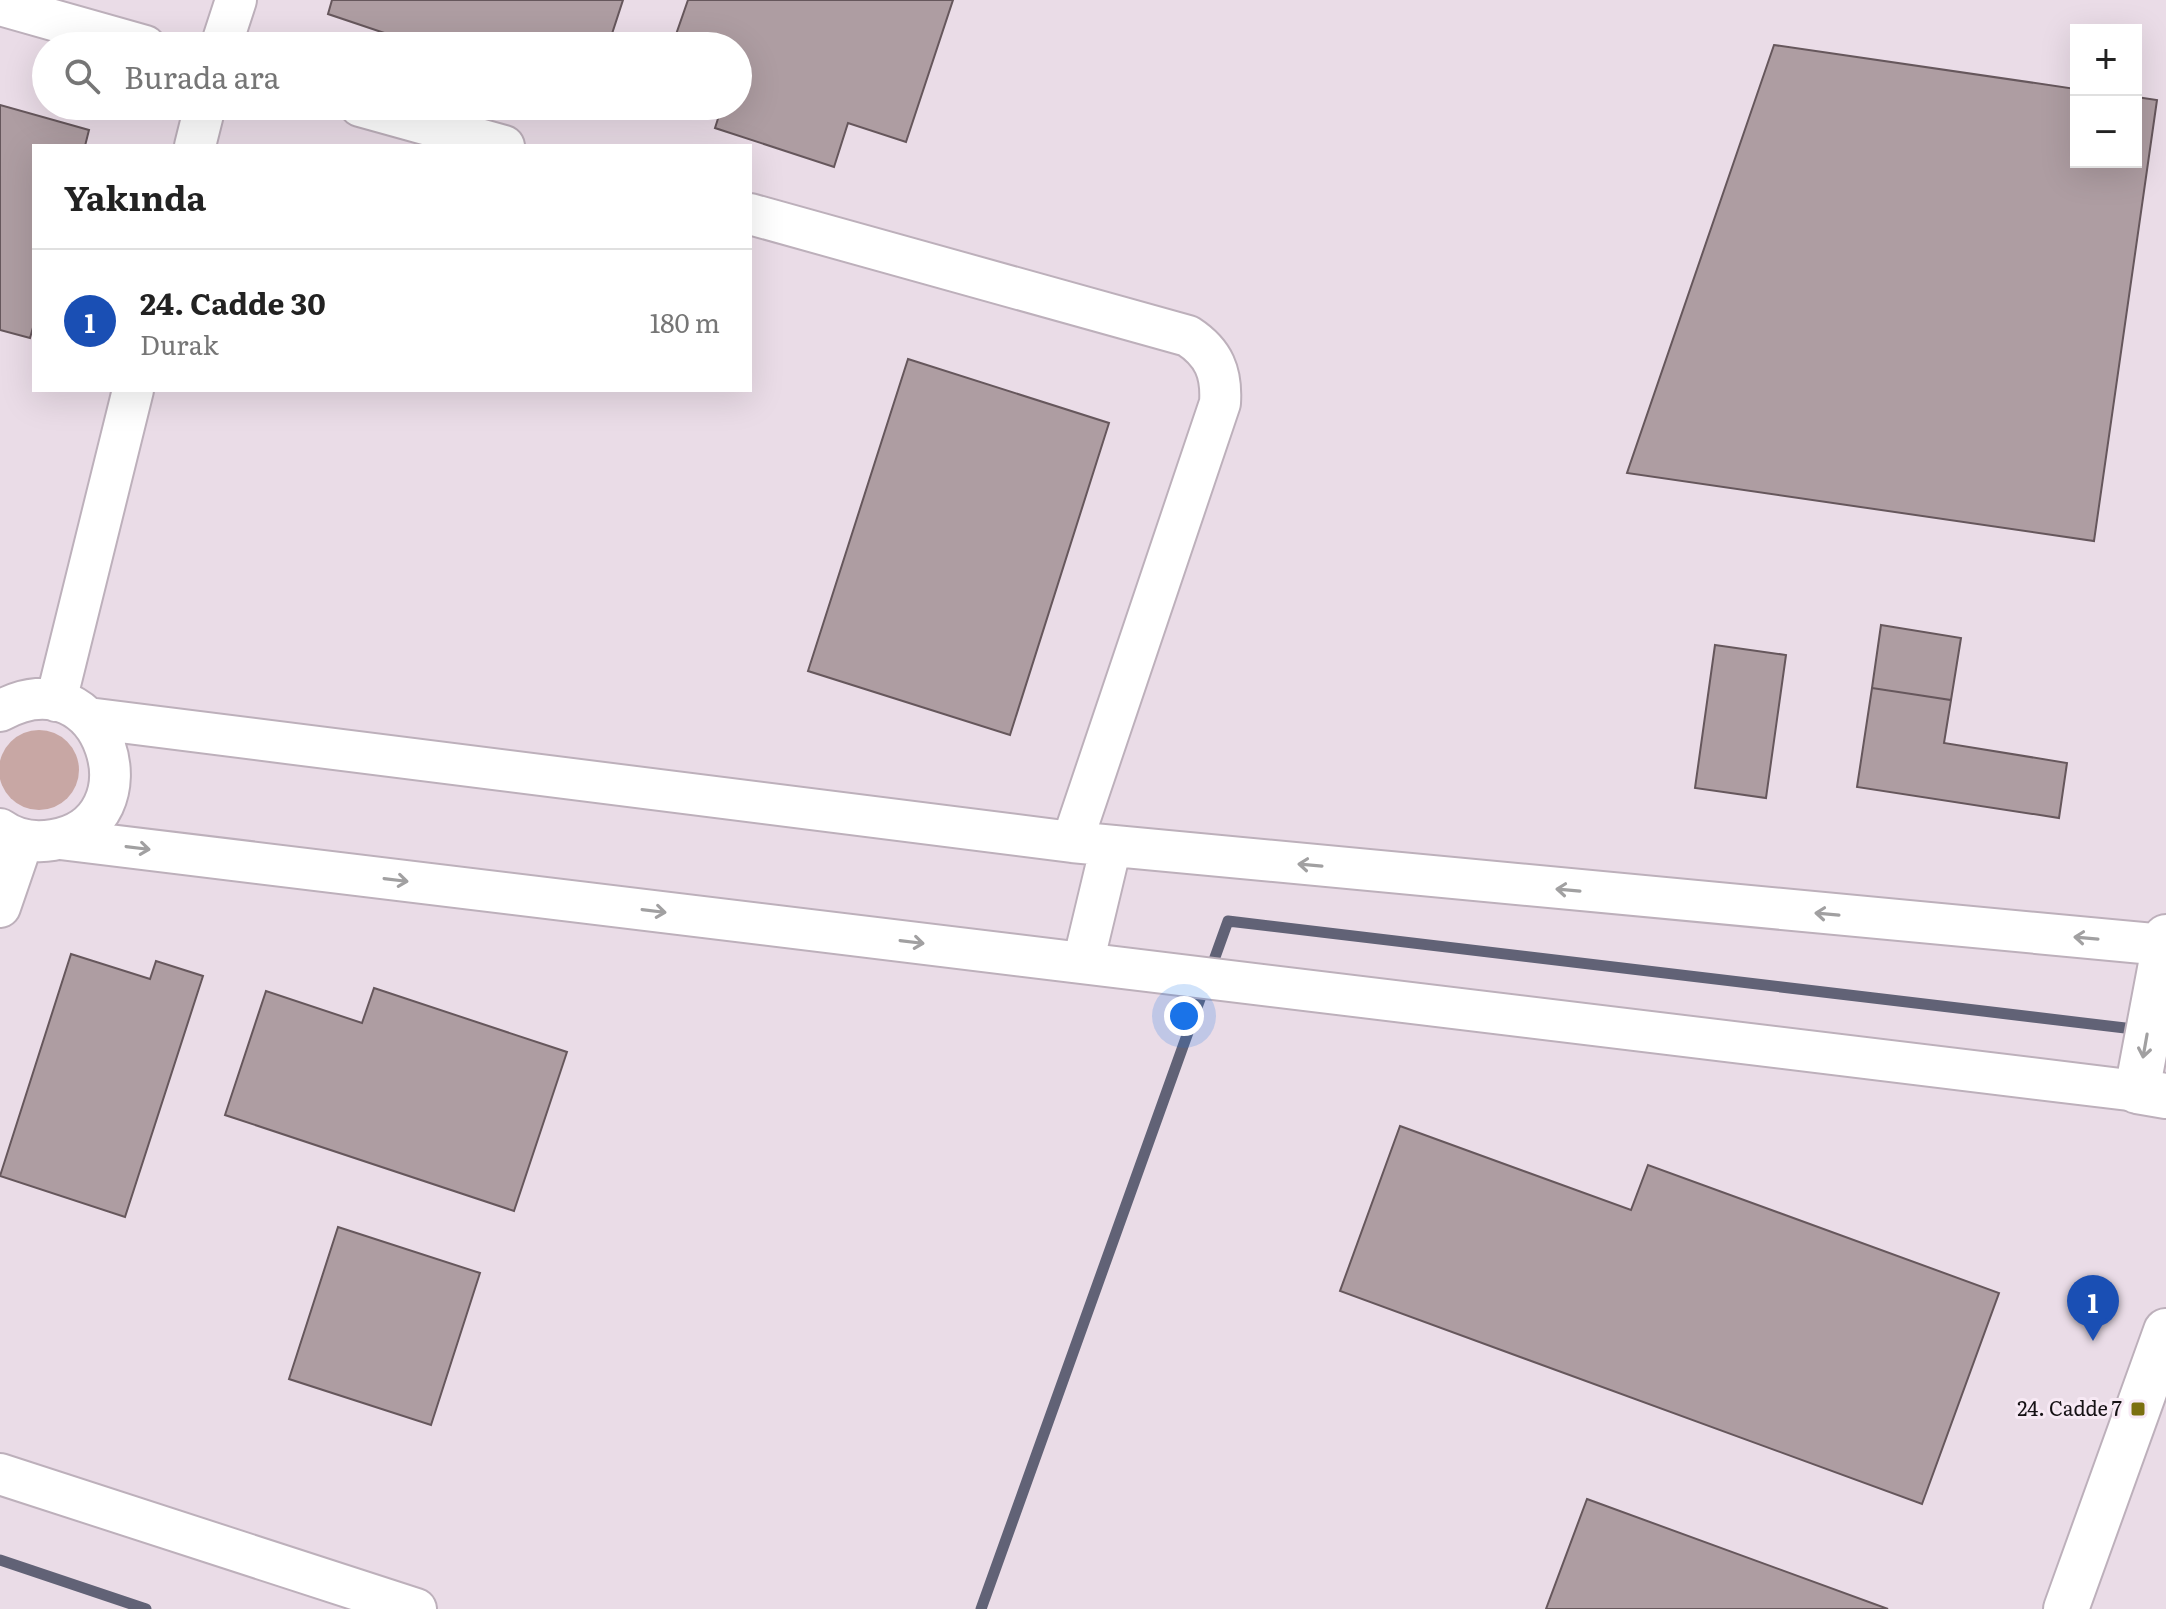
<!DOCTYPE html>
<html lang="tr">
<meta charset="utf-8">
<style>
body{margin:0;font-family:Literata,serif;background:#f2f2f2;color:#222}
.controls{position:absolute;right:24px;top:24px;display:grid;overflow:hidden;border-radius:0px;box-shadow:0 8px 32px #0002}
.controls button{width:72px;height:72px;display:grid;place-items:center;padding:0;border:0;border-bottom:2px solid #e0e0e0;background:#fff;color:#222;font:40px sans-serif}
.you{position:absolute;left:1184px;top:1016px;width:28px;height:28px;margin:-20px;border:6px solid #fff;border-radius:50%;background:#1a73e8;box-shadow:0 0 0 12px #1a73e833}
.badge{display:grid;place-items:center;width:52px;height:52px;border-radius:50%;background:#7b7010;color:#fff;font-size:26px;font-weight:700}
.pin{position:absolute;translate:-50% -66px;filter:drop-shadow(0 2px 4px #0008)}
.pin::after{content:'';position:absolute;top:42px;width:28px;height:24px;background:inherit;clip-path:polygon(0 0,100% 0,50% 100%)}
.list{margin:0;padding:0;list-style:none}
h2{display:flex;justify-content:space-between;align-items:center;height:104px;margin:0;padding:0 32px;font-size:34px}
h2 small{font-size:26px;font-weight:400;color:#767676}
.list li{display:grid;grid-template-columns:52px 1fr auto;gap:24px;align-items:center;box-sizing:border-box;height:144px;padding:0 32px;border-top:2px solid #e0e0e0}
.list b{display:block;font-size:30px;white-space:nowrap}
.list p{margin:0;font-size:26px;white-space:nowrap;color:#767676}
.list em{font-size:26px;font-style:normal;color:#767676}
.icon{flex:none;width:44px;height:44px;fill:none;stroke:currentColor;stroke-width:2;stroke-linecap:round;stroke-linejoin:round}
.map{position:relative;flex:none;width:2166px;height:1609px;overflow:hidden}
.search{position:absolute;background:#fff;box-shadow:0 8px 32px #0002;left:32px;top:32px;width:720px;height:88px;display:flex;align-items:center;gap:20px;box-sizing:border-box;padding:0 28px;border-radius:44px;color:#767676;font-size:30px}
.panel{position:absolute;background:#fff;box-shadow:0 8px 32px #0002;left:32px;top:144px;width:720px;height:248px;border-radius:0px}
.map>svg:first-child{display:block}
</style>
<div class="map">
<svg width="2166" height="1609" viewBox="0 0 2166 1609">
<rect width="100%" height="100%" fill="#eadce7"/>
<!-- green -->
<path fill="#c8a7a4" d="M-1 770a40 40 0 1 1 80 0a40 40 0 1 1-80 0Z"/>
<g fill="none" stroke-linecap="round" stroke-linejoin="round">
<!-- stream -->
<path stroke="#616276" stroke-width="11" d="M0,1560L146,1609
M981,1609L1228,921L2142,1030"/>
</g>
<!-- building -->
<path fill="#ae9da2" stroke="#66575c" stroke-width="2" d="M332,0H623L608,46H423L328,14Z
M688,0H953L906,142L848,123L834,167L715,128L722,106H738V46H672Z
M1774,45L2076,89V162H2136V97L2157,100L2094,541L1627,473Z
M0,105L89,130L85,146H34V324L30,338L0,330Z
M908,359L1109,423L1010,735L808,671Z
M1881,625L1961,638L1951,700L1872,688Z
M1715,645L1786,655L1766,798L1695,788Z
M1872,688L1951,700L1944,743L2067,763L2059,818L1857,787Z
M71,954L150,979L156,961L203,976L125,1217L0,1176Z
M374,988L567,1052L514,1211L225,1115L266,991L362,1023Z
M1400,1126L1631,1210L1648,1165L1999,1293L1922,1504L1340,1291Z
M338,1227L480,1273L431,1425L289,1379Z
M1587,1499L1888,1609H1546Z"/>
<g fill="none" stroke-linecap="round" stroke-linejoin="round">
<!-- street casing -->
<g stroke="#bdb0bb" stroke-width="44">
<path id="street" d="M0,5L145,46
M221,46L236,0
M360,106L504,146
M195,146L205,106
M750,214L1188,336C1214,353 1222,373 1220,403L1072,842
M56,701L133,390
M0,711C106,652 157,824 53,840C35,843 15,840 0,829
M88,718L1072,842L2164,945
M60,839L2137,1091
M0,907L23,840
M1083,963L1111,846
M0,1474L416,1609"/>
</g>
<!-- secondary casing -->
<g stroke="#bdb0bb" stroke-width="48">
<path id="secondary" d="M2166,937L2137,1091L2166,1096
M2066,1609L2166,1331"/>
</g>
<!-- street -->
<use href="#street" stroke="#fff" stroke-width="40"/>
<!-- secondary -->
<use href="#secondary" stroke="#fff" stroke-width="44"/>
</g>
<!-- one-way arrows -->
<defs><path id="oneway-shaft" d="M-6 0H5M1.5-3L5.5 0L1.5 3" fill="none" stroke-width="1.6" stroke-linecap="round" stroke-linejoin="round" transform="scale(2)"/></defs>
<g stroke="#a1a0a1">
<use href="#oneway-shaft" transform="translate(138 848) rotate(7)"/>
<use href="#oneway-shaft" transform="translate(1310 865) rotate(-175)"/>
<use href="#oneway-shaft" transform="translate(396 880) rotate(7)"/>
<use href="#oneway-shaft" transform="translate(1568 890) rotate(-175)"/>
<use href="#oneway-shaft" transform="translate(654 911) rotate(7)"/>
<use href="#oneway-shaft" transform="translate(1827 914) rotate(-175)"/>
<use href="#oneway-shaft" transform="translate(2086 938) rotate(-175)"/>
<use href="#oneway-shaft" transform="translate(912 942) rotate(7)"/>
<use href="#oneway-shaft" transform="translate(2145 1046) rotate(100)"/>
</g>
<!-- markers -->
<rect fill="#7b7010" stroke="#f7e9f4" stroke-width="3" x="2130" y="1401" width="16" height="16" rx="4"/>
<g text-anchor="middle" stroke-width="6" stroke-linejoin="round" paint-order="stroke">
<!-- poi labels -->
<g font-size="20" fill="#151114" stroke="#f7e9f4" text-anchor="end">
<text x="2122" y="1416">24. Cadde 7</text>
</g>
</g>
</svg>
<div class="controls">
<button>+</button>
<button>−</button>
</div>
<div class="you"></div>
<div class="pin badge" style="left:2093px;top:1341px;background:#1a4fb4">1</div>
<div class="search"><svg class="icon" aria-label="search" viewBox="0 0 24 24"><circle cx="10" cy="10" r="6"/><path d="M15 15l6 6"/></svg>Burada ara</div>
<section class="panel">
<h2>Yakında<small></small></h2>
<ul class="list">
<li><span class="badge" style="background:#1a4fb4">1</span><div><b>24. Cadde 30</b><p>Durak</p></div><em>180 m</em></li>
</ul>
</section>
</div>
